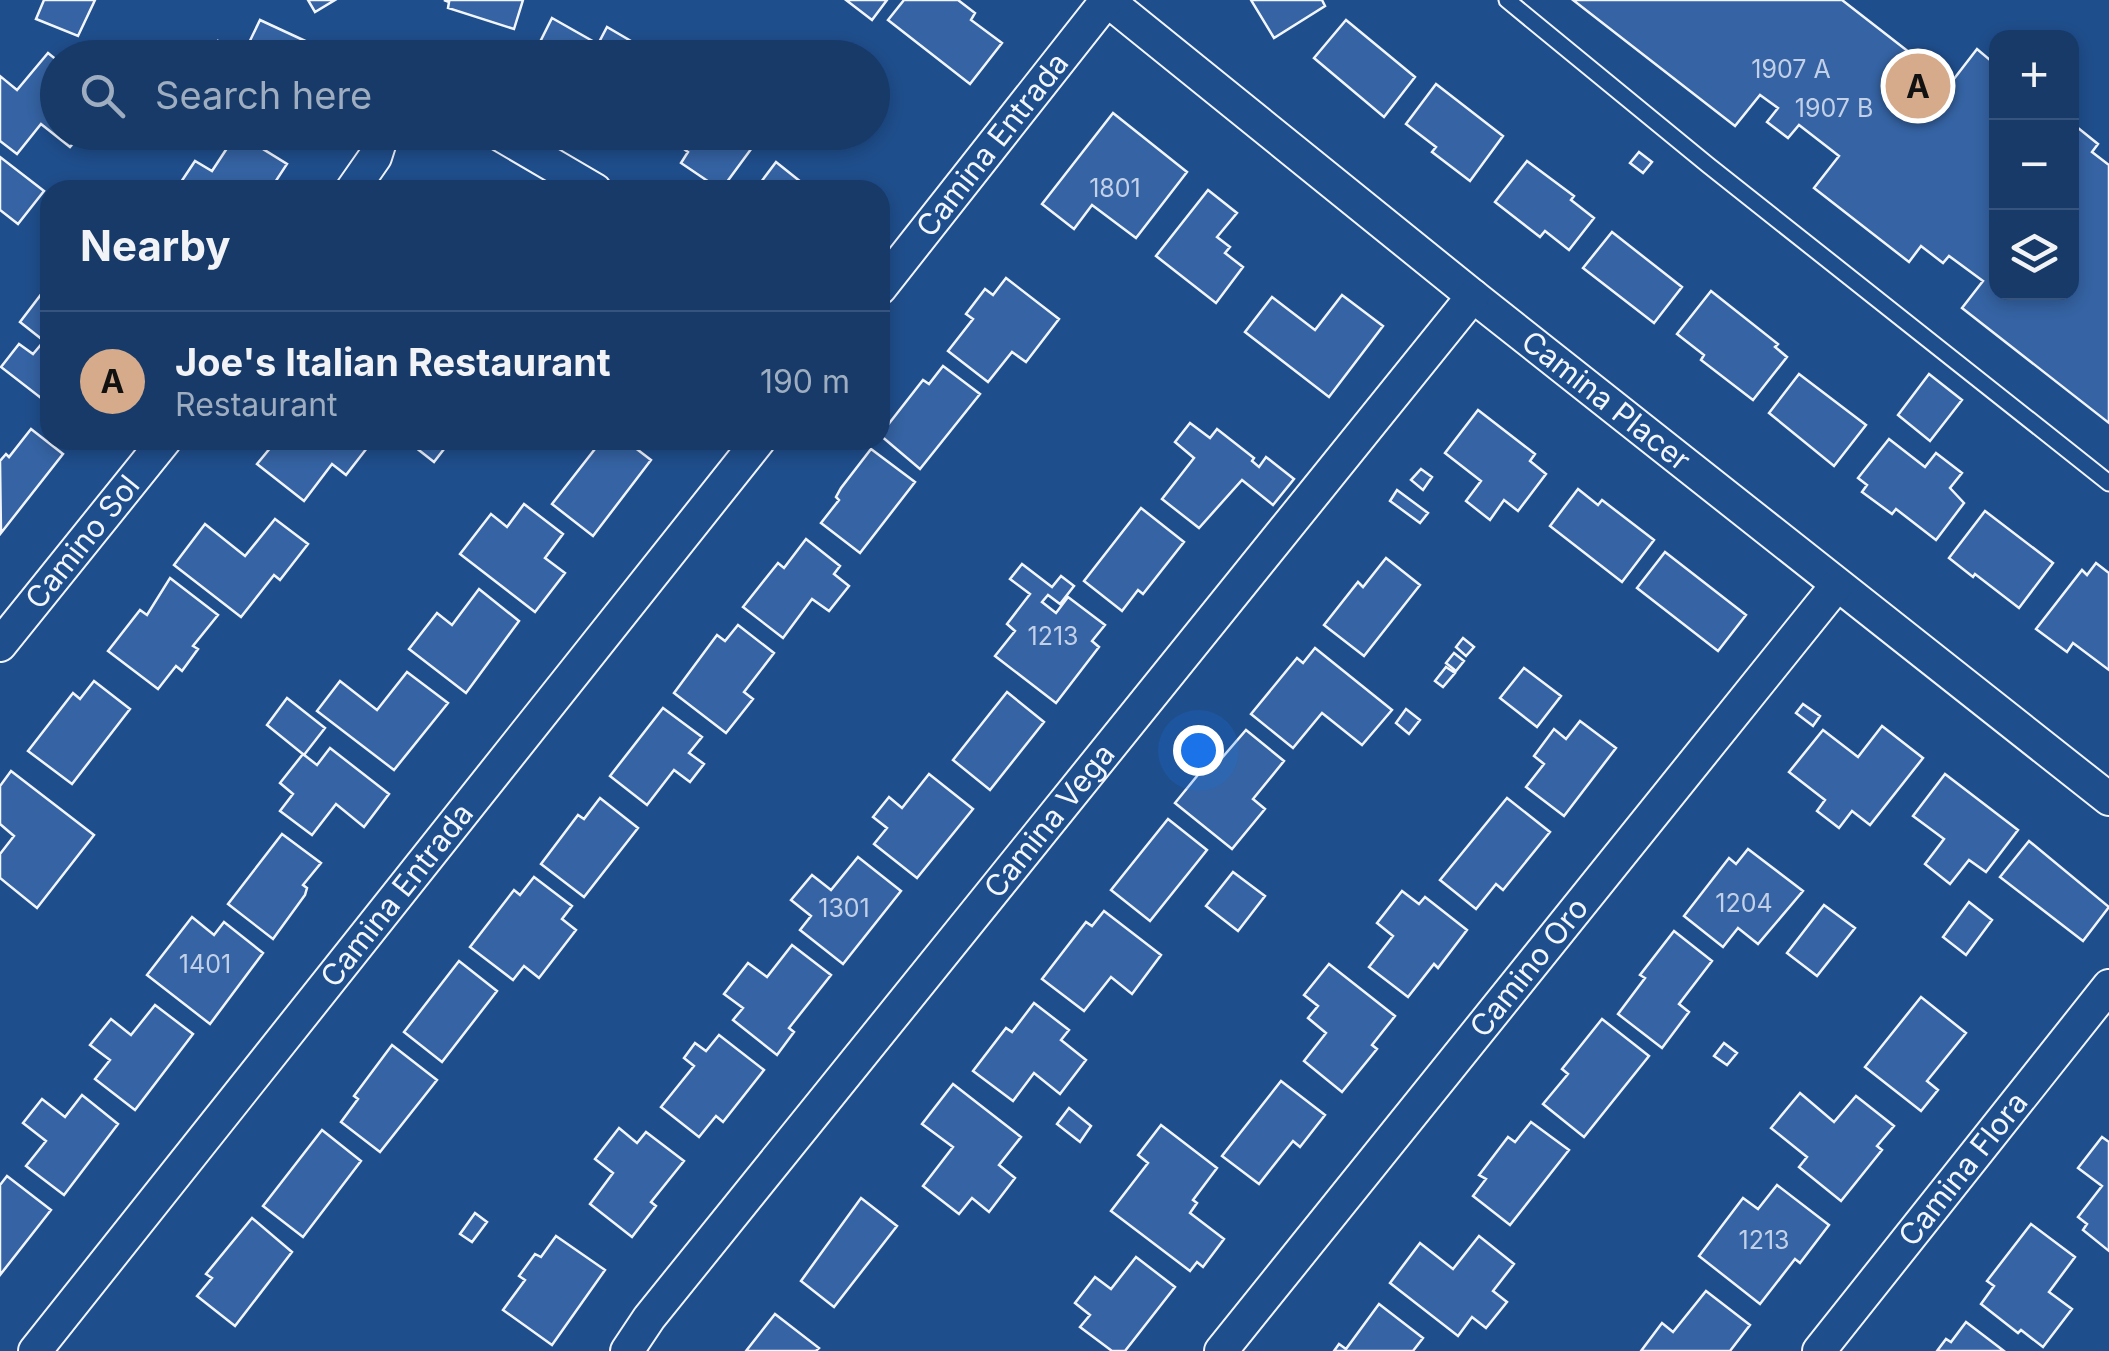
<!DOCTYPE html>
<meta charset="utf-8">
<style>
body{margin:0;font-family:Inter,sans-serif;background:#20416f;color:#f1f3f6}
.controls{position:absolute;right:30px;top:30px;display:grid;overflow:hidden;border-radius:20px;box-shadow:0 5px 15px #0003}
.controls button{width:90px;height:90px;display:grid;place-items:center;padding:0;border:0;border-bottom:2px solid #36547d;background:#173a69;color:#f1f3f6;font:50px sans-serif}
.you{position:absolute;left:1198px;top:750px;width:35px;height:35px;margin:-25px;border:8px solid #fff;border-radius:50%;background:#1a73e8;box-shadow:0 0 0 15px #1a73e833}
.badge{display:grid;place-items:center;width:65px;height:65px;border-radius:50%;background:#d6ab8b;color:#111;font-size:32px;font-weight:700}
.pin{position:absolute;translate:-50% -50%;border:5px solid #fff;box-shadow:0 2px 10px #0006}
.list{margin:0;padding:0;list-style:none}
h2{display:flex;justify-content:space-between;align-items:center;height:130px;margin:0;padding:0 40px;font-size:42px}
h2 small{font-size:32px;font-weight:400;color:#9eadc0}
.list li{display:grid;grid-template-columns:65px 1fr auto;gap:30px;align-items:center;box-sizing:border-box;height:140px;padding:0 40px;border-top:2px solid #36547d}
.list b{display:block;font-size:38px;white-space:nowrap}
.list p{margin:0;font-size:32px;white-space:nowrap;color:#9eadc0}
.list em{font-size:32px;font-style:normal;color:#9eadc0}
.icon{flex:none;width:55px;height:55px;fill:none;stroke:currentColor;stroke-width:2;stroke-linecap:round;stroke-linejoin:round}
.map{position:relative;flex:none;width:2109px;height:1351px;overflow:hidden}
.search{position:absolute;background:#173a69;box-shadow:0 5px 15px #0003;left:40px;top:40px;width:850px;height:110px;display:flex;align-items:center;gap:25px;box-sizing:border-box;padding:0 35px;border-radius:55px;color:#9eadc0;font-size:38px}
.panel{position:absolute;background:#173a69;box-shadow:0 5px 15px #0003;left:40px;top:180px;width:850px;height:270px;border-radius:30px}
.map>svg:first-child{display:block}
</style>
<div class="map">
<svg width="2109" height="1351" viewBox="0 0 2109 1351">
<rect width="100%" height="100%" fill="#1f4e8c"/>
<!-- building -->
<path fill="#3563a3" stroke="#f2f6ff" stroke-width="2.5" d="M44,0H95L78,36L36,19Z
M308,0H335L315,12Z
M444,0H523L514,29L448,8L449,2Z
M846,0H887L872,20Z
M904,0H958L975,13L971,20L1002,43L970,84L888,20Z
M1251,0H1322L1325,6L1274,38Z
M1573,0H1842L1950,84L1977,49L1996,65V292H2072V123L2098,144L2092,152L2109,165V423L1962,308L1983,281L1949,256L1943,263L1921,246L1909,262L1814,188L1839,156L1799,125L1788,138L1767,122L1778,108L1760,95L1735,126Z
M552,18L598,44L607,27L648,51L645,58H532Z
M260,20L314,45L309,58H211L218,41L244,53Z
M1346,20L1415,77L1384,117L1314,58Z
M48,53L58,61V132H83L70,147L41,124L17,154L0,141V76L17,90Z
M1436,84L1503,136L1470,181L1432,152L1436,147L1406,124Z
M1113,113L1187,172L1136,238L1092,205L1074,229L1042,204Z
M661,132H745L757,141L721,190L681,163L688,152Z
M237,133L287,164L270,190L177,188L195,161L212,171Z
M1639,152L1652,162L1643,173L1630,163Z
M0,157L44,191L18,224L0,210Z
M1527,161L1574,196L1571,200L1594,218L1569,250L1545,231L1540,237L1495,202Z
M776,162L811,190H755Z
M1208,190L1237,213L1217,237L1230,247L1225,253L1243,267L1216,303L1156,256Z
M1612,232L1682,287L1654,323L1583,268Z
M1006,278L1059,319L1026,362L1012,352L988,382L948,351L973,319L966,314L985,289L993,295Z
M49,284L50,285V405L1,367L19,344L33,354L44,341L20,322Z
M1711,291L1778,344L1775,347L1787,357L1753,400L1701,360L1704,355L1677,334Z
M1342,295L1383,326L1329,397L1245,332L1272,297L1315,330Z
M943,366L980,394L920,469L880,435L923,380L929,384Z
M1799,374L1866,425L1834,466L1769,413Z
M1929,374L1962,400L1930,441L1898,415Z
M1478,410L1535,454L1530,461L1546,474L1518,511L1504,500L1490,520L1466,501L1481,481L1445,453Z
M1190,423L1210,438L1217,429L1254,458L1252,461L1259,467L1266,457L1294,479L1273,505L1242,480L1199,528L1162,499L1194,458L1175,442Z
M31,429L63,454L1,533L0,461L6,454L9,457Z
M1889,439L1925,467L1936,453L1962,473L1950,488L1964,503L1936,540L1896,509L1892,514L1862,492L1867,485L1858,478Z
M283,440H357L367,448L346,475L332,464L304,501L257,464L276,441L280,444Z
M406,440H451L434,462Z
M602,440H625L651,460L593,536L552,504Z
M871,449L915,482L860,553L821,523L839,500L836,497L841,488Z
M1421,469L1432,477L1423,490L1411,480Z
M1578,489L1598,505L1602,500L1654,540L1622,582L1550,526Z
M1397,490L1428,513L1420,523L1390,501Z
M524,504L563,534L545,558L565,573L535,612L460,554L491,514L507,527Z
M1141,508L1184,542L1143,594L1138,590L1122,611L1084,581Z
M1985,511L2053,563L2019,608L1975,574L1973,577L1949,558Z
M275,519L308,544L280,580L274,575L241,617L174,565L205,524L245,556Z
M806,539L840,566L834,574L849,586L829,611L812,599L783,638L743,607L778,563L784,568Z
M1665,552L1746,615L1718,651L1637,588Z
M1386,558L1420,585L1364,656L1324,625L1358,582L1363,587Z
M2096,563L2109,573V670L2073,643L2067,652L2036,629L2082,570L2087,575Z
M1022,564L1052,587L1061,576L1074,586L1060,604L1048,595L1042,602L1056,613L1068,597L1105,625L1092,641L1099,647L1056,703L995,656L1015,631L1007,624L1030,594L1010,579Z
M170,578L218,615L193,646L198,649L182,671L176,666L158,689L108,651L140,610L147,615Z
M479,589L519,621L466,693L409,649L437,613L452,625Z
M738,625L774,653L744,692L753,699L726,733L674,693L717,635L725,641Z
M1463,638L1474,647L1466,656L1456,647Z
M1315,648L1392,710L1362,745L1322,713L1293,748L1251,714L1297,658L1303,663Z
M1454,653L1464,661L1456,671L1446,663Z
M1446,667L1455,673L1443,687L1435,681Z
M1524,668L1561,696L1537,727L1500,698Z
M407,672L448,703L394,770L317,711L340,681L377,710Z
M94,681L130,709L72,784L28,751L73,693L80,699Z
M1007,692L1044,722L990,790L953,760Z
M287,698L325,728L304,755L267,725Z
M1803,704L1820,716L1813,726L1796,713Z
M663,708L702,737L689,753L704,764L690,782L674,770L647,805L610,776Z
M1406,709L1420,720L1409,734L1396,723Z
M1580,721L1616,748L1564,816L1526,787L1544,764L1534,756L1554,729L1566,739Z
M1882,726L1923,758L1870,825L1852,811L1839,828L1817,811L1825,800L1789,772L1823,730L1858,757Z
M1246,730L1284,761L1253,799L1265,809L1232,849L1175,803L1215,754L1221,759Z
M330,748L389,794L364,827L336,804L312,835L280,811L293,794L280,783L303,754L317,765Z
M11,771L94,835L37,908L0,878V854L14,836L0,824V786Z
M929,774L973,809L917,878L874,844L887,828L873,817L889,797L902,808Z
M1945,774L2018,830L1986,872L1969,860L1950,884L1925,864L1944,839L1913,816Z
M600,798L638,828L584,897L541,864L578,815L584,819Z
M1507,798L1550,832L1503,890L1496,884L1476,909L1440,880Z
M1168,819L1207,850L1150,921L1111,890Z
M282,834L321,863L303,885L307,888L305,895L273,939L228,904Z
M2029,841L2109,907L2083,941L2000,877Z
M1748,849L1803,891L1758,944L1738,928L1723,947L1684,916L1729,858L1736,864Z
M858,857L901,891L843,964L800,930L811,916L791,900L812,875L831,890Z
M1233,872L1265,896L1238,931L1206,906Z
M534,877L572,906L562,919L576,930L539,978L524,966L513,980L470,947L514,890L520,895Z
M1402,891L1419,904L1425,897L1467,930L1438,968L1434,964L1408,997L1369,967L1393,936L1377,923Z
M1969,902L1992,920L1966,955L1943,937Z
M1824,905L1855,928L1817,976L1787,953Z
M1104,911L1161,955L1132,994L1111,977L1084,1011L1042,979L1086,922L1092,926Z
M192,917L214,935L224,922L263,953L210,1024L147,975Z
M1674,931L1712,961L1679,1004L1689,1012L1662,1048L1618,1014L1645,978L1640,975Z
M792,945L831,975L789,1028L794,1032L777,1055L733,1020L743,1008L724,994L748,963L767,977Z
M459,961L497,991L442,1062L404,1032Z
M1329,964L1395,1016L1372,1045L1377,1049L1342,1092L1304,1061L1326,1033L1308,1018L1318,1006L1304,995Z
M1921,997L1966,1033L1927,1081L1938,1090L1921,1111L1865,1067Z
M1034,1003L1069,1030L1061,1040L1086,1060L1060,1094L1034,1073L1013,1101L973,1071L1006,1028L1012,1032Z
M155,1005L193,1034L135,1110L95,1079L110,1060L90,1045L111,1019L131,1035Z
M1602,1019L1649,1056L1584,1137L1543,1104L1568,1074L1562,1069Z
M719,1035L764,1070L723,1122L716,1116L699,1137L661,1107L694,1066L684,1058L695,1043L706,1051Z
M1724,1043L1737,1053L1727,1065L1714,1056Z
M392,1045L437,1080L380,1152L341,1122L358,1099L354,1096Z
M1281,1081L1325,1115L1300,1147L1293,1141L1259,1184L1222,1156Z
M953,1084L1021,1137L999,1165L1015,1178L989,1212L972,1198L959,1214L923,1186L953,1147L922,1124Z
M1800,1093L1834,1122L1856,1096L1894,1126L1877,1146L1882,1150L1841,1201L1799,1167L1807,1157L1771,1128Z
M82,1095L118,1124L64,1195L26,1166L46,1141L23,1123L42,1099L65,1117Z
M1069,1108L1091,1126L1080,1142L1057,1124Z
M1531,1122L1569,1150L1510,1225L1473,1196L1486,1179L1479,1175L1508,1137L1515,1142Z
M1161,1125L1217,1168L1193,1200L1197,1203L1190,1213L1224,1239L1203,1267L1197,1262L1190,1271L1111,1211L1148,1163L1138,1155Z
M619,1128L637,1143L646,1132L684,1161L651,1202L656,1206L632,1237L590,1204L613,1173L595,1159Z
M322,1130L361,1161L303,1237L263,1206Z
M2102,1137L2109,1142V1251L2083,1230L2087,1224L2078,1217L2102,1186L2078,1168Z
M7,1176L51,1210L0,1275V1185Z
M1777,1185L1829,1225L1800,1263L1795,1259L1760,1304L1699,1256L1743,1198L1758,1209Z
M861,1198L897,1226L834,1307L801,1281Z
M475,1213L487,1222L472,1242L460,1234Z
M252,1218L292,1252L235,1326L197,1296L212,1278L206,1274Z
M2031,1224L2075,1257L2049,1292L2072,1309L2043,1347L2021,1330L2018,1333L1981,1304L1994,1286L1987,1281Z
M556,1236L605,1270L552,1345L503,1310L525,1280L519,1276L535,1254L541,1257Z
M1479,1236L1514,1264L1493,1291L1507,1302L1486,1328L1472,1317L1458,1336L1390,1283L1420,1243L1453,1269Z
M1136,1257L1175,1287L1125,1351H1112L1080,1327L1090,1315L1075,1303L1095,1277L1111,1289Z
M1706,1291L1750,1325L1730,1351H1641L1662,1323L1673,1332Z
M1379,1304L1423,1338L1413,1351H1334L1339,1344L1346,1349Z
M775,1314L819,1348L816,1351H746Z
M1966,1322L2004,1351H1937L1946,1339L1951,1342Z"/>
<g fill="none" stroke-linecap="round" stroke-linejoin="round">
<!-- service casing -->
<g stroke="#f2f6ff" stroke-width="19">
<path id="service" d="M1507,0L1708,165L2109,483"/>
</g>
<!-- minor casing -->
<g stroke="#f2f6ff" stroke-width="36">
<g id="minor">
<path id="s1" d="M1107,0L1473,296L2109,799"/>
<path d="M496,132L595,190"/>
<path d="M352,190L375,157L383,132"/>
<path id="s2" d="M880,288L1107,0"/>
<path id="s3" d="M0,645L165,440"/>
<path id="s4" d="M35,1351L759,440"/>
<path id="s5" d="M627,1351L649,1318L1473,296"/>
<path id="s6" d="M1221,1351L1837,585"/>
<path id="s7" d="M1819,1351L2109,986"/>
</g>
</g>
<!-- service -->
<use href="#service" stroke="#1f4e8c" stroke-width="15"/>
<!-- minor -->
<use href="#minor" stroke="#1f4e8c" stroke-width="32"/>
</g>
<g text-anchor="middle" stroke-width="8" stroke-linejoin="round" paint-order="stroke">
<!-- number labels -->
<g font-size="25" fill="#c3d1e8">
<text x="1791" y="78">1907 A</text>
<text x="1834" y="117">1907 B</text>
<text x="1115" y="197">1801</text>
<text x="1053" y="645">1213</text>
<text x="1744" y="912">1204</text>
<text x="844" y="917">1301</text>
<text x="205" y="973">1401</text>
<text x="1764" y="1249">1213</text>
</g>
<!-- street labels -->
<g font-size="30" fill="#f2f6ff" stroke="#1f4e8c">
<text dy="10" stroke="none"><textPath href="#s2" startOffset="182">Camina Entrada</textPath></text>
<text dy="10" stroke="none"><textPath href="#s1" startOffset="640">Camina Placer</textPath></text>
<text dy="10" stroke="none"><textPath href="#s3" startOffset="132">Camino Sol</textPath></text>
<text dy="10" stroke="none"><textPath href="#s5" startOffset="678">Camina Vega</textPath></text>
<text dy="10" stroke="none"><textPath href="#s4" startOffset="582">Camina Entrada</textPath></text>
<text dy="10" stroke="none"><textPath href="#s6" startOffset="492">Camino Oro</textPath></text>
<text dy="10" stroke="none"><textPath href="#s7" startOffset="232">Camina Flora</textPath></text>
</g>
</g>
</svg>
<div class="controls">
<button>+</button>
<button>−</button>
<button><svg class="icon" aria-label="layers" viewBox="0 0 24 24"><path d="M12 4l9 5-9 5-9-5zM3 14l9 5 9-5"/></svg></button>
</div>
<div class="you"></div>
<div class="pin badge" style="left:1918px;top:86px">A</div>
<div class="search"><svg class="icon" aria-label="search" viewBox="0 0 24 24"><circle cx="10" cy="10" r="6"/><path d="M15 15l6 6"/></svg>Search here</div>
<section class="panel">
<h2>Nearby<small></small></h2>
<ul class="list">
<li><span class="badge">A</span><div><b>Joe's Italian Restaurant</b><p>Restaurant</p></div><em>190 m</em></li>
</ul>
</section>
</div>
